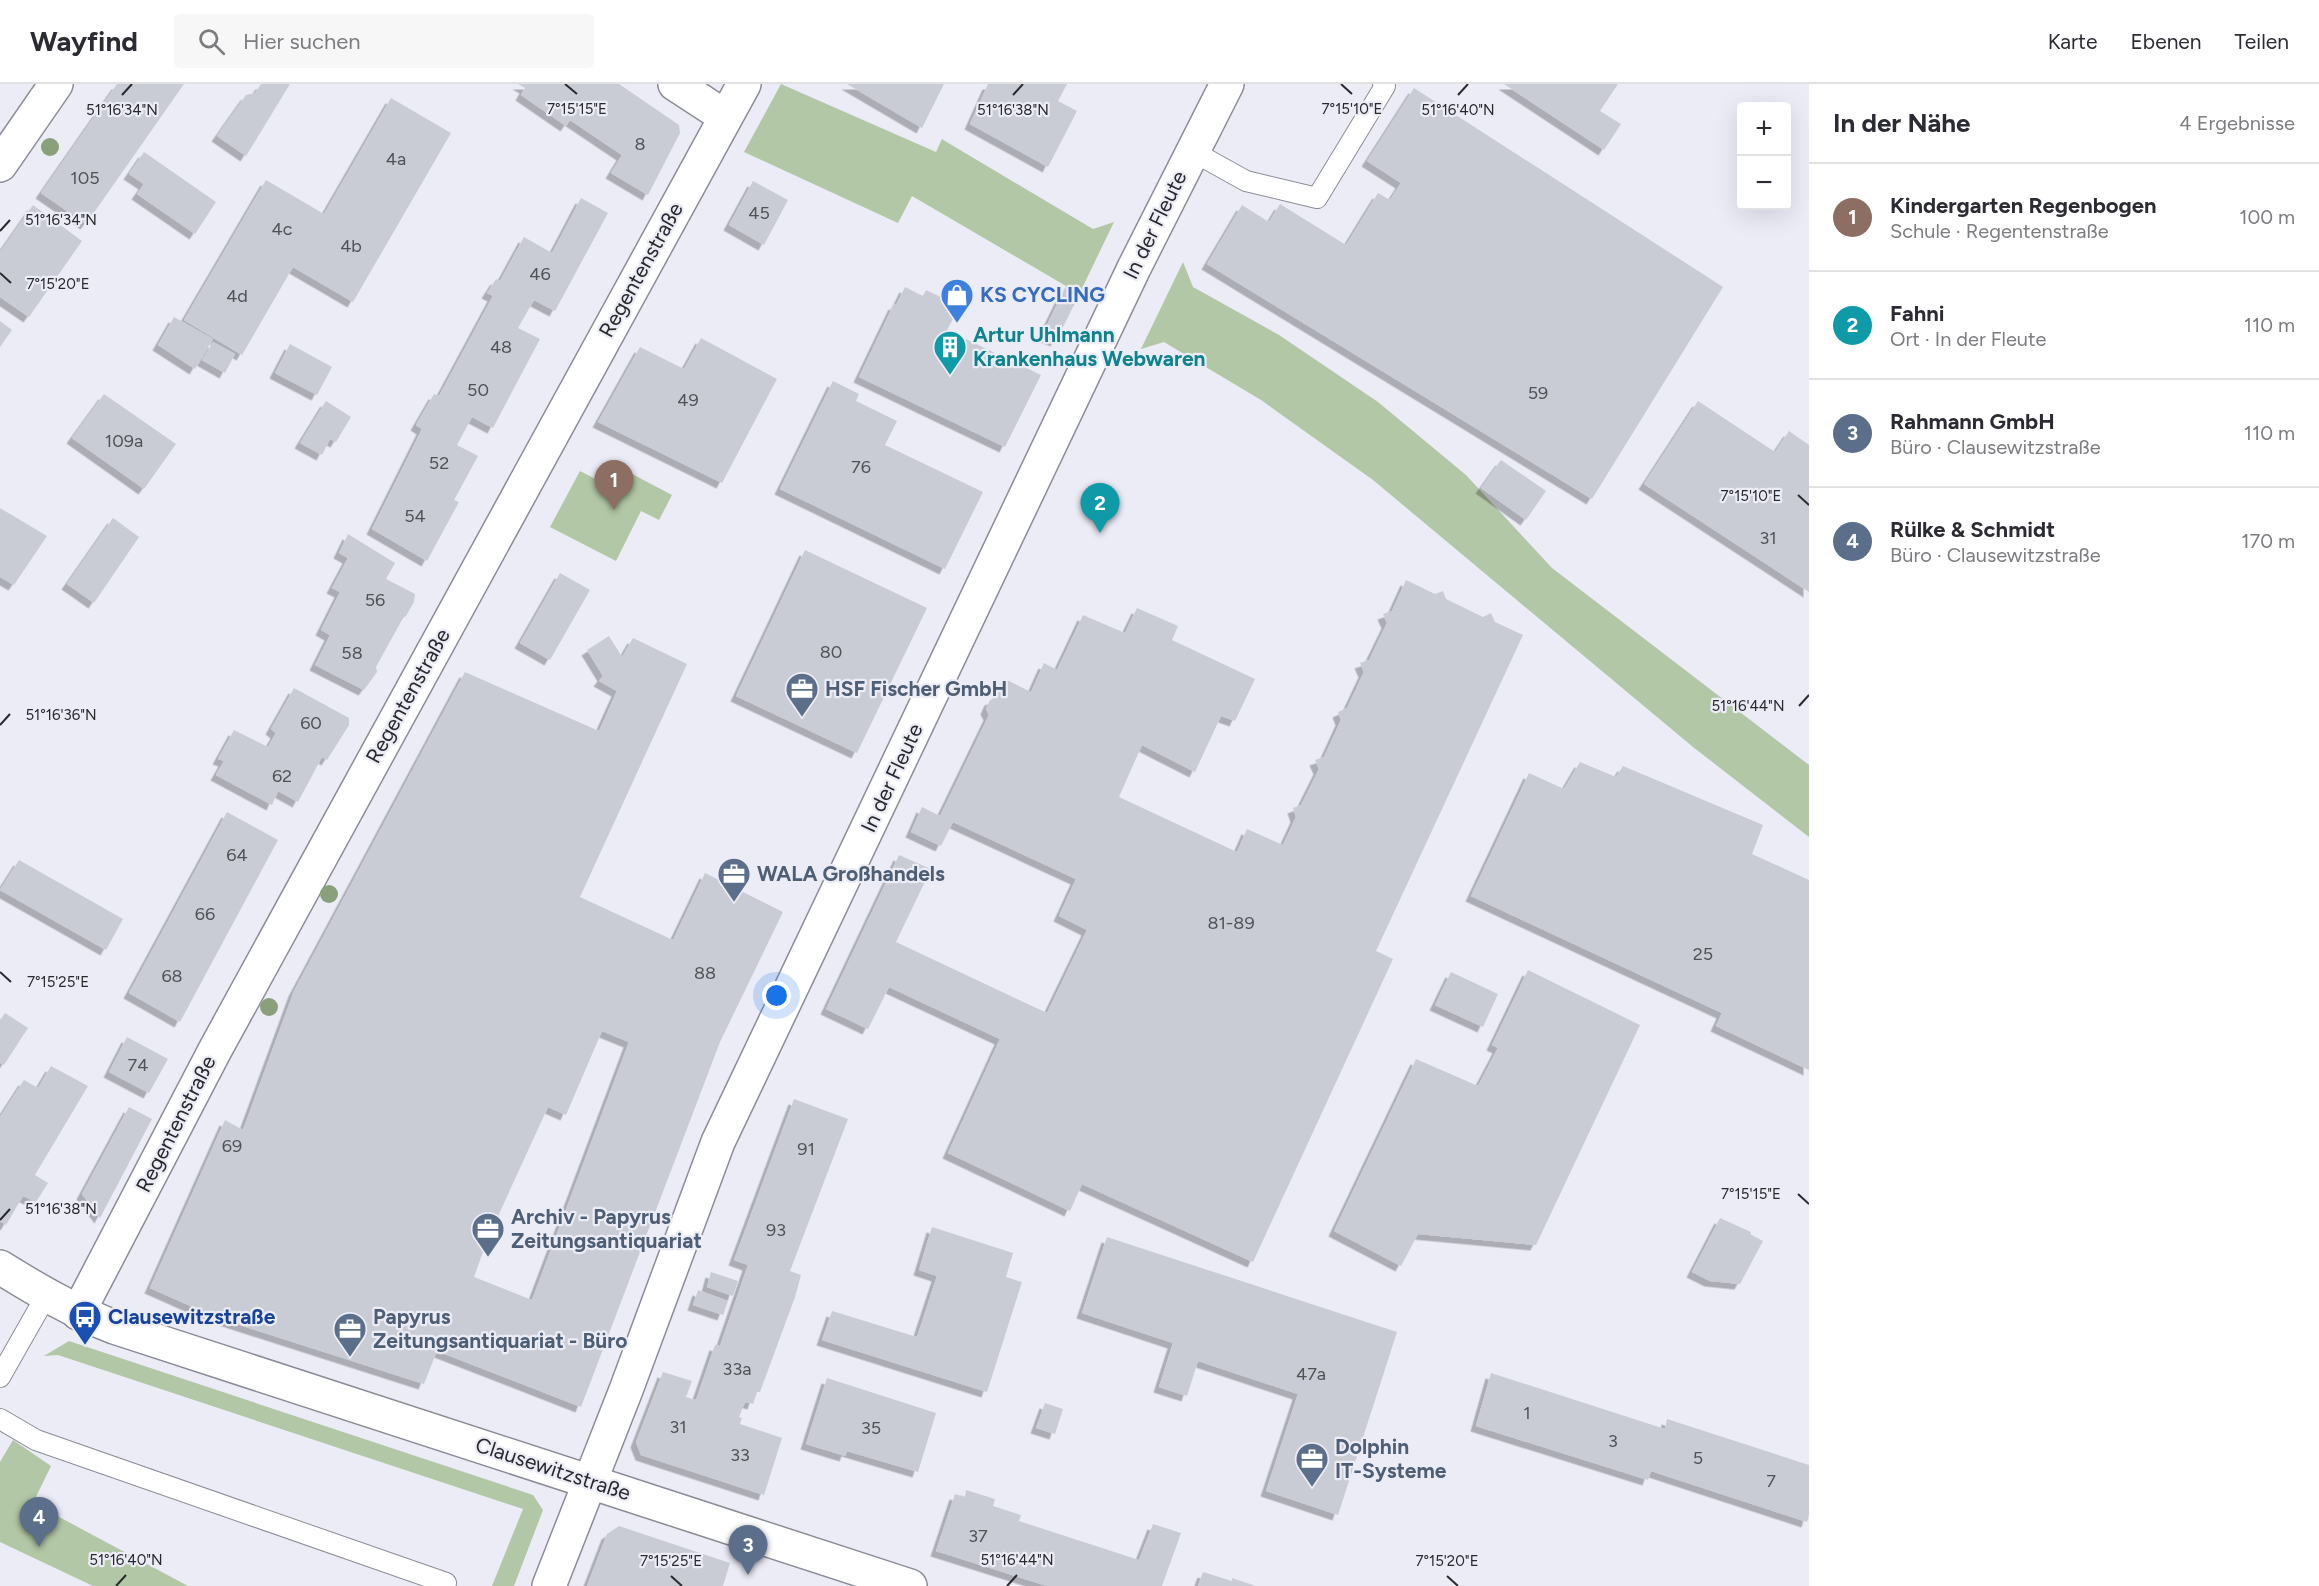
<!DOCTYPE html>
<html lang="de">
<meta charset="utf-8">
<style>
body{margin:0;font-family:Figtree,sans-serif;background:#f7f7f7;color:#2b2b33}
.controls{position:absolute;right:18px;top:18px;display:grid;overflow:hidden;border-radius:6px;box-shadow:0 6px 24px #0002}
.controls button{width:54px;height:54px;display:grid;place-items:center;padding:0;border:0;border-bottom:2px solid #e1e1e2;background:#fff;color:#2b2b33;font:30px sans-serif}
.you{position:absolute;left:777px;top:912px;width:21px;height:21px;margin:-15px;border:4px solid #fff;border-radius:50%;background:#1a73e8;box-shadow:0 0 0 9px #1a73e833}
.badge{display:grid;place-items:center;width:39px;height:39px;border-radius:50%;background:#0f766e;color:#fff;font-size:20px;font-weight:700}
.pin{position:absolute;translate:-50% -50px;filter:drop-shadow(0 2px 3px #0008)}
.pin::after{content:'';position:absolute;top:32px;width:21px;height:18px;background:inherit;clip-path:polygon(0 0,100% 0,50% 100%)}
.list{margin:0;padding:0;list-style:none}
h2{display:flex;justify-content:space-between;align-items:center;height:78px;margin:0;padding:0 24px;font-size:26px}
h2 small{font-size:20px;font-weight:400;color:#7c7c81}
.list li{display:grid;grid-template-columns:39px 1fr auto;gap:18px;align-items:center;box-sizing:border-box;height:108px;padding:0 24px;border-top:2px solid #e1e1e2}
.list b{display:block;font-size:22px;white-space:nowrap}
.list p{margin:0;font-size:20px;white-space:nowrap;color:#7c7c81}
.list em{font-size:20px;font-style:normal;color:#7c7c81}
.icon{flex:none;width:33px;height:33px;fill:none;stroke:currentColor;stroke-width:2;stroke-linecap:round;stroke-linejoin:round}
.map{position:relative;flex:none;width:1809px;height:1502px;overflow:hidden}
header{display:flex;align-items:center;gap:36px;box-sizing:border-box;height:84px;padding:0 30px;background:#fff;border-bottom:2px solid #e1e1e2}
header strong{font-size:28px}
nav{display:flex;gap:33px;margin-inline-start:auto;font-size:21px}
.search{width:420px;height:54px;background:#f7f7f7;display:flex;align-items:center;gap:15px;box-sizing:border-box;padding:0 21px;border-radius:6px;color:#7c7c81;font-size:22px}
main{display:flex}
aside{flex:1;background:#fff}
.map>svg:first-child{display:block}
</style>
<header>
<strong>Wayfind</strong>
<div class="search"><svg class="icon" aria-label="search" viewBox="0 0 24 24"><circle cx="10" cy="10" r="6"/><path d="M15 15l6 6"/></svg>Hier suchen</div>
<nav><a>Karte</a><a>Ebenen</a><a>Teilen</a></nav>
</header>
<main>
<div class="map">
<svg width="1809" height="1502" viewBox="0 0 1809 1502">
<defs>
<filter id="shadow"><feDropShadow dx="-5.5" dy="5.5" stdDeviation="0" flood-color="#0004"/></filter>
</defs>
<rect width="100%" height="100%" fill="#ebecf6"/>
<!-- green -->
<path fill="#b2c7a5" d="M781,0L936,68L942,55L945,57L1093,145L1114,138L1073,223L1066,202L912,112L898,139L744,68Z
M1183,178L1193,203L1279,251L1378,318L1466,391L1552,484L1809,681V753L1693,663L1373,396L1261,316L1164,258L1141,265Z
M617,382L672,411L659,436L641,427L616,477L550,443L580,387L607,401Z
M69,1257L533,1411L543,1426L514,1502H492L523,1425L58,1271L44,1272Z
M13,1356L51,1382L33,1419L188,1502H93L0,1458V1378Z"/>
<!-- building -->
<path fill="#caccd5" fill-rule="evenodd" filter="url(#shadow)" d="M117,0H184L86,140L41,109Z
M261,0H290L246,72L217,52L246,11L255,9Z
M518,0H619L679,41L680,49L648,111L611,89L622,71L570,36L566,42L521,11L525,4Z
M847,0H944L922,44Z
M988,0H1067L1058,17L1077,27L1048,83L970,40Z
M1504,0H1618L1600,27L1621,40L1604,66Z
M1414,4L1723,203L1592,415L1207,180L1242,121L1269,138L1280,120L1346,161L1378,109L1390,116L1401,99L1367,77Z
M391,14L451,49L353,218L293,183L242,271L184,236L266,96L324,130Z
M144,68L216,118L195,150L137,110L144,100L129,90Z
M753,97L788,116L764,161L729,141Z
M581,114L608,129L555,227L534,216L518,244L540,255L493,344L472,333L457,361L478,372L454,416L459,418L427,477L372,445L422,345L416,341L434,310L439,312L493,212L487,209L496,195L500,197L524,153L552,169Z
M33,121L82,157L29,233L0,213V168Z
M1066,202L1073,223L1056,257L1042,251Z
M905,203L923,212L926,206L960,222L947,246L1041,291L1005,363L859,293L894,220L896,221Z
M174,233L213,255L195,285L158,261Z
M0,237L12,246L0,263Z
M701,254L777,295L722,399L598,338L640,263L684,285Z
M213,258L235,270L225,289L202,276Z
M290,260L332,283L317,311L275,289Z
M833,297L859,310L856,317L897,337L885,361L983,408L945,485L780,405Z
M104,310L176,360L144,405L72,354Z
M326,317L351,333L336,358L330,355L322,371L300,359Z
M1698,317L1775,368L1789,347L1809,361V508L1644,400Z
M1501,376L1546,407L1526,436L1481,404Z
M0,424L47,452L14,501L0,493Z
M113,434L139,453L94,519L67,500Z
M348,450L395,479L386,495L415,510L414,518L406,532L403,534L376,583L377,588L364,606L315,581L330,551L321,546L340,508L332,504L348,474L339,469Z
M805,466L927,524L857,669L736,612Z
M560,489L590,506L550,576L520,559Z
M1406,496L1435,510L1443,507L1446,515L1483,533L1491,529L1495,538L1523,551L1376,867L1393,875L1253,1178L1082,1100L1070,1127L948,1069L1000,955L889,903L868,945L826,925L899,771L931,785L896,858L1047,929L1087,846L1059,832L1076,795L953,738L941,762L911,748L922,723L940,732L989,631L986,625L990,616L996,614L1005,595L1031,608L1044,579L1057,586L1083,531L1125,549L1137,524L1178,542L1172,556L1255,595L1235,637L1221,632L1195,688L1142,661L1119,713L1237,768L1247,745L1283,761L1296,733L1293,724L1301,721L1319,685L1315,676L1324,673L1341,636L1338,628L1347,624L1364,588L1360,579L1369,576L1387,539L1383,530L1392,527Z
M609,552L622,573L633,554L687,580L580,813L673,856L705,789L783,828L720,958L581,1323L437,1267L424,1300L215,1233L150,1204L225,1036L243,1046L294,907L465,588L599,647L617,607L599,597L603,592L587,566ZM602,947L629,958L532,1216L474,1193L488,1154L548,1023L566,1031Z
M294,604L349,634V641L327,676L322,673L298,718L278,707L272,721L216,691L224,677L218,675L234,646L268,663L276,649L271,645Z
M1580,678L1616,693L1623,682L1763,741L1752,770L1809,796V986L1716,942L1722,929L1471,812L1529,689L1564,705Z
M227,728L278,756L180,938L129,909Z
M19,776L123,835L106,866L0,806Z
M1528,886L1640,941L1536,1161L1418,1150L1401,1182L1334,1147L1416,975L1478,1002L1498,964L1492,961Z
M1451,888L1498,910L1483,943L1435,921Z
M5,929L28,944L4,981L0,979V937Z
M127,953L168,975L149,1009L109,988Z
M51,982L88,1002L35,1091L48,1099L36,1118L23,1112L6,1141L0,1137V1033L24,996L38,1004Z
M794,1015L848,1035L790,1187L801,1191L795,1213L760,1308H757L753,1320L745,1318L739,1333L742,1334L740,1340L782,1354L764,1411L641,1371L636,1358L663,1288L692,1297L686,1313L696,1316L715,1261L720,1262L748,1181L734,1176Z
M129,1023L152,1035L100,1134L82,1110Z
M1720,1134L1751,1148L1750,1150L1763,1157L1740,1200L1710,1197L1692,1188Z
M932,1143L1013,1169L1006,1193L1022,1198L987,1308L822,1256L832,1227L917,1253L937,1192L919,1186Z
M1107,1153L1397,1248L1338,1431L1266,1407L1298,1310L1198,1277L1187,1312L1159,1303L1173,1259L1082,1229Z
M711,1188L738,1197L733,1212L707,1203Z
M698,1206L728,1217L723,1231L693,1221Z
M1491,1289L1665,1345L1667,1335L1809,1381V1431L1807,1438L1651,1387L1648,1396L1476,1342Z
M827,1294L936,1329L918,1388L847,1367L845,1372L806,1360Z
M1045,1319L1063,1325L1055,1350L1036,1344Z
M966,1406L995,1415L993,1422L1021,1431L1019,1437L1139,1476L1153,1440L1181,1449L1162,1502H1047L936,1467L955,1410L965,1413Z
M619,1442L730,1479L723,1502H587L607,1450Z
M1203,1488L1232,1497V1494L1256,1502H1198Z"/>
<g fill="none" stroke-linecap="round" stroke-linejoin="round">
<!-- lane casing -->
<g stroke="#8b8d96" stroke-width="22">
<path id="lane" d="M1192,67L1246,97L1317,114L1385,2L1383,0
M0,1293L46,1212
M0,1335L36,1356L446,1499"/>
</g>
<!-- street casing -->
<g stroke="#8b8d96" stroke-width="36">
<path id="street" d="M675,0L724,32
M78,1229L215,966L744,0
M549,1502L626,1306L718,1058L1134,184L1227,0"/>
</g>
<!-- secondary casing -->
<g stroke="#8b8d96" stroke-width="36">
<path id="secondary" d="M0,81L56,0
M0,1183C37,1206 73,1227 114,1243L910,1502"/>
</g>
<!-- lane -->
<use href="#lane" stroke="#fff" stroke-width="20"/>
<!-- street -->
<use href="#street" stroke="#fff" stroke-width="33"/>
<!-- secondary -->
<use href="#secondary" stroke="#fff" stroke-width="33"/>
</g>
<!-- trees -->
<g fill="#8aa07b">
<circle cx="50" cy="63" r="9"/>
<circle cx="329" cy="810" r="9"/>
<circle cx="269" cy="923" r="9"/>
</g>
<!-- ticks -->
<path fill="none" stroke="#28292c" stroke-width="2" d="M565,0L577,10M1341,0L1352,10M122,11L132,0M1013,11L1023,0M1458,11L1468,0M0,147L10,136M0,189L11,199M1798,411L1809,421M1799,622L1809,611M0,641L10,630M0,888L11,898M1798,1110L1809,1120M0,1136L10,1125M671,1492L682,1502M1447,1492L1458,1502M116,1502L126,1491M1007,1502L1017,1491"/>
<!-- icons -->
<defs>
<g id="shop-pin" transform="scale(1.725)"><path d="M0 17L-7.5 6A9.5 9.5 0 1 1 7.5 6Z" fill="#3f7fe0" stroke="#ebecf6"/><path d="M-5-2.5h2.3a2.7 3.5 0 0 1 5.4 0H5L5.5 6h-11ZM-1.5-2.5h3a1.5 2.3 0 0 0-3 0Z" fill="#fff"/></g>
<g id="building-pin" transform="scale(1.725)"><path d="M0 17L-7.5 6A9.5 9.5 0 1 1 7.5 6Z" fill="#0f9aa8" stroke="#ebecf6"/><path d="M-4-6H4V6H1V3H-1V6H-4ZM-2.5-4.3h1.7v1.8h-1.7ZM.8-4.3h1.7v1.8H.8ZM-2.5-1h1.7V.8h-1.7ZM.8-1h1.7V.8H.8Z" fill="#fff"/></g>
<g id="office-pin" transform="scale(1.725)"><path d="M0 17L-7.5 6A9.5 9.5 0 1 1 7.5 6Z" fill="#5c6f8a" stroke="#ebecf6"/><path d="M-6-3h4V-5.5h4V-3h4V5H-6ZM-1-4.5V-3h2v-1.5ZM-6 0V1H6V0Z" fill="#fff"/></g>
<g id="bus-pin" transform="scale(1.725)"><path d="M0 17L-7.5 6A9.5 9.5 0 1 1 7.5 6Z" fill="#1a4fb4" stroke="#ebecf6"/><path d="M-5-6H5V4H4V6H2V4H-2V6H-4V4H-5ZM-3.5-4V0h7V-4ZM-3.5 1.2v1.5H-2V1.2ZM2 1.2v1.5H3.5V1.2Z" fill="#fff"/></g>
</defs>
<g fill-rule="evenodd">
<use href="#shop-pin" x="957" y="211"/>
<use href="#building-pin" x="950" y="263"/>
<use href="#office-pin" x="802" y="605"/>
<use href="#office-pin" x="734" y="790"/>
<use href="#office-pin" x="488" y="1145"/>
<use href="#bus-pin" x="85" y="1233"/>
<use href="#office-pin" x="350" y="1245"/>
<use href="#office-pin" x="1312" y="1375"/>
</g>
<g text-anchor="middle" stroke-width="4.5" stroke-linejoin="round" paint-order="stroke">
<!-- number labels -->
<g font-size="18" fill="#505256">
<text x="640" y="66">8</text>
<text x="396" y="81">4a</text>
<text x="85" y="100">105</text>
<text x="759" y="135">45</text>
<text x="282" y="151">4c</text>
<text x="351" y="168">4b</text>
<text x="540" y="196">46</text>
<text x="237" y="218">4d</text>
<text x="501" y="269">48</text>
<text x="478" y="312">50</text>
<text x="1538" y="315">59</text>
<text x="688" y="322">49</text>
<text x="124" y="363">109a</text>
<text x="439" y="385">52</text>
<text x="861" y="389">76</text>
<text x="415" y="438">54</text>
<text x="1768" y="460">31</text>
<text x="375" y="522">56</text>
<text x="831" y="574">80</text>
<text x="352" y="575">58</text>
<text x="311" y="645">60</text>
<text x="282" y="698">62</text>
<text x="237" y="777">64</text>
<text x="205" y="836">66</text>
<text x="1231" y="845">81-89</text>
<text x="1703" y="876">25</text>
<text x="705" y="895">88</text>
<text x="172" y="898">68</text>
<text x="138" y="987">74</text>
<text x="232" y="1068">69</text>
<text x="806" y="1071">91</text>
<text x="776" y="1152">93</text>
<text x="737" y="1291">33a</text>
<text x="1311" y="1296">47a</text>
<text x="1527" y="1335">1</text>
<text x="678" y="1349">31</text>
<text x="871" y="1350">35</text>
<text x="1613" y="1363">3</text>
<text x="740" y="1377">33</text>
<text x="1698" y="1380">5</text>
<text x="1771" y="1403">7</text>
<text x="978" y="1458">37</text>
</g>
<!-- street labels -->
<g font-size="21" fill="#28292c" stroke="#ebecf6">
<text transform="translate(1155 141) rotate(-64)" y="7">In der Fleute</text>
<text transform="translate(641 186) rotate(-61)" y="7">Regentenstraße</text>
<text transform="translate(408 612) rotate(-61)" y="7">Regentenstraße</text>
<text transform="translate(892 694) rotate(-65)" y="7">In der Fleute</text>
<text transform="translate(176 1040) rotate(-63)" y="7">Regentenstraße</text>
<text transform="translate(553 1385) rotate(18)" y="7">Clausewitzstraße</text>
</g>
<!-- shop labels -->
<g font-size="21" font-weight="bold" fill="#366cbe" stroke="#ebecf6" text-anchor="start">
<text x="980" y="218">KS CYCLING</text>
</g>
<!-- culture labels -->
<g font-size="21" font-weight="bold" fill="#0d838f" stroke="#ebecf6" text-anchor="start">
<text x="973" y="258">Artur Uhlmann<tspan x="973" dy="24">Krankenhaus Webwaren</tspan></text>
</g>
<!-- service labels -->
<g font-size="21" font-weight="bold" fill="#4e5e75" stroke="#ebecf6" text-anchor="start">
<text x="825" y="612">HSF Fischer GmbH</text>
<text x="757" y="797">WALA Großhandels</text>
<text x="511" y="1140">Archiv - Papyrus<tspan x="511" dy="24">Zeitungsantiquariat</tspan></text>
<text x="373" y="1240">Papyrus<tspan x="373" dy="24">Zeitungsantiquariat - Büro</tspan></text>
<text x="1335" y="1370">Dolphin<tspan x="1335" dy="24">IT-Systeme</tspan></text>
</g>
<!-- transit labels -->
<g font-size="21" font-weight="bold" fill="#164399" stroke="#ebecf6" text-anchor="start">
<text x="108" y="1240">Clausewitzstraße</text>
</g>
</g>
<g font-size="15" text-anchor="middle" fill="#28292c" stroke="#ebecf6" stroke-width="4.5" stroke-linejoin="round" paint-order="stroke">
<text x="577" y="30">7°15'15"E</text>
<text x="1352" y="30">7°15'10"E</text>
<text x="122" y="31">51°16'34"N</text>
<text x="1013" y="31">51°16'38"N</text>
<text x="1458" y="31">51°16'40"N</text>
<text x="61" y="141">51°16'34"N</text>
<text x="58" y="205">7°15'20"E</text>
<text x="1751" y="417">7°15'10"E</text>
<text x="1748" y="627">51°16'44"N</text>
<text x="61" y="636">51°16'36"N</text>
<text x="58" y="903">7°15'25"E</text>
<text x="1751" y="1115">7°15'15"E</text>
<text x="61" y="1130">51°16'38"N</text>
<text x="126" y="1481">51°16'40"N</text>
<text x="1017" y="1481">51°16'44"N</text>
<text x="671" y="1482">7°15'25"E</text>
<text x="1447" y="1482">7°15'20"E</text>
</g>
</svg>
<div class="controls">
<button>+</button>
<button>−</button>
</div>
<div class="you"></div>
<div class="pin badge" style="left:614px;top:426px;background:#8d6e63">1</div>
<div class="pin badge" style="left:1100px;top:449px;background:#0f9aa8">2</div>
<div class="pin badge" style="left:748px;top:1491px;background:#5c6f8a">3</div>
<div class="pin badge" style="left:39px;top:1463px;background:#5c6f8a">4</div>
</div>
<aside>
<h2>In der Nähe<small>4 Ergebnisse</small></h2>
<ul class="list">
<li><span class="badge" style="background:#8d6e63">1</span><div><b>Kindergarten Regenbogen</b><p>Schule · Regentenstraße</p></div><em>100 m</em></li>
<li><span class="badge" style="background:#0f9aa8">2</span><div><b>Fahni</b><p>Ort · In der Fleute</p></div><em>110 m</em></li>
<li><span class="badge" style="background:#5c6f8a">3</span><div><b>Rahmann GmbH</b><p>Büro · Clausewitzstraße</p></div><em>110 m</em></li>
<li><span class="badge" style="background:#5c6f8a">4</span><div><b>Rülke &amp; Schmidt</b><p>Büro · Clausewitzstraße</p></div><em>170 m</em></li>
</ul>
</aside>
</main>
